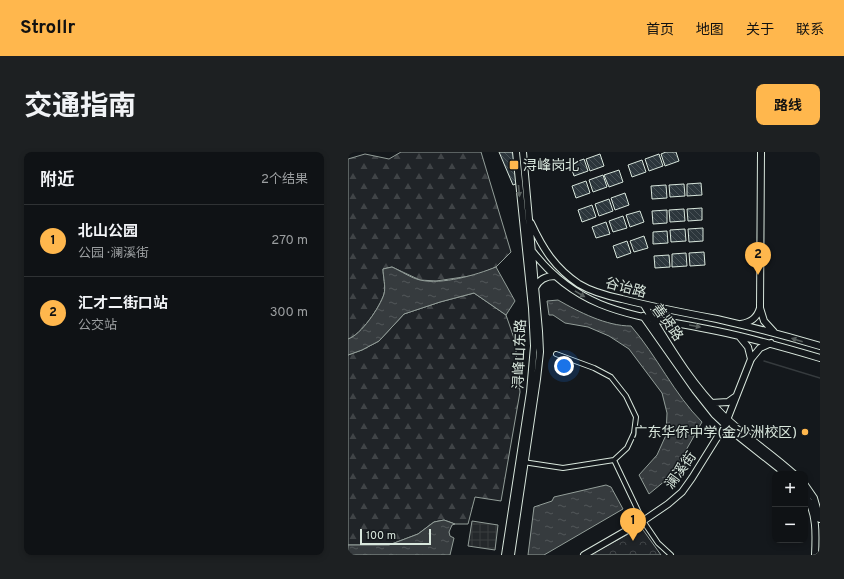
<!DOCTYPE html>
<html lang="zh">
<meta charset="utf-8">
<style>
body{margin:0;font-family:Overpass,"Noto Sans SC",sans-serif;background:#1d2022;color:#f1f3f6}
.controls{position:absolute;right:12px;bottom:12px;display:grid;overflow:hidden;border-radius:8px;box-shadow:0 2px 6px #0003}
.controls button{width:36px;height:36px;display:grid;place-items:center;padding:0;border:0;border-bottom:1px solid #2f3234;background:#0f1215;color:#f1f3f6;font:20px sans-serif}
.scale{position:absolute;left:12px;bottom:10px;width:71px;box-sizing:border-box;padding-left:4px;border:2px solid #d8e6dc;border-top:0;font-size:11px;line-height:14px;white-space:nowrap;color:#d8e6dc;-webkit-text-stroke:3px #14181c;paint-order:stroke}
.you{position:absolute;left:216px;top:214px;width:14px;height:14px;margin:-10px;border:3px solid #fff;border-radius:50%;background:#1a73e8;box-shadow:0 0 0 6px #1a73e833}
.badge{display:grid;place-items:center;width:26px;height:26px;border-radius:50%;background:#ffb74d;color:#111;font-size:13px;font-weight:700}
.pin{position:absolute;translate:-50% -33px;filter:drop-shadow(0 1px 2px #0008)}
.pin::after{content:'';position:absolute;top:21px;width:14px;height:12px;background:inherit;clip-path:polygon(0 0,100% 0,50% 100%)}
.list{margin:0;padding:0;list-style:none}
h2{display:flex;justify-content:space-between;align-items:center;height:52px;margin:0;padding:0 16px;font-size:17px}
h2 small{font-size:13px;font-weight:400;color:#9b9ea0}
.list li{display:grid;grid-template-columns:26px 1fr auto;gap:12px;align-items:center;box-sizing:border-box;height:72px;padding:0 16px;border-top:1px solid #2f3234}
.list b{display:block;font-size:15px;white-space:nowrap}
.list p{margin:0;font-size:13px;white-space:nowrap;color:#9b9ea0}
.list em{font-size:13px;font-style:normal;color:#9b9ea0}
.map{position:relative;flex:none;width:472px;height:403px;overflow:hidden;border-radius:8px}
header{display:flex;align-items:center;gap:24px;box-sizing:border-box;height:56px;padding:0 20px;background:#ffb74d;color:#111}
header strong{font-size:19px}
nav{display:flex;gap:22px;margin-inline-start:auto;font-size:14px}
.intro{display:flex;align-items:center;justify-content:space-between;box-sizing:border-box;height:96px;padding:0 24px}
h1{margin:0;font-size:28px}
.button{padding:10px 18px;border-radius:8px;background:#ffb74d;color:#111;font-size:14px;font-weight:700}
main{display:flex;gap:24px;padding:0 24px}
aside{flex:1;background:#0f1215;border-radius:8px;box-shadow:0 2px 6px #0003}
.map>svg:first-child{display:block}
</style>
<header>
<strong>Strollr</strong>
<nav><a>首页</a><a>地图</a><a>关于</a><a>联系</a></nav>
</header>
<div class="intro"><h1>交通指南</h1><a class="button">路线</a></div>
<main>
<aside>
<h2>附近<small>2个结果</small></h2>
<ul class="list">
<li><span class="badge">1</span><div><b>北山公园</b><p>公园 · 澜溪街</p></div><em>270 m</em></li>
<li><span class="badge">2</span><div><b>汇才二街口站</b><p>公交站</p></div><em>300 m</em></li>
</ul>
</aside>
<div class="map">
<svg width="472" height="403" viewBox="0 0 472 403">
<defs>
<pattern id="forest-firs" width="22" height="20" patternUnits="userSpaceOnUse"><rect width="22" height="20" fill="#202428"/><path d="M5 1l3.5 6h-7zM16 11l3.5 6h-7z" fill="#404447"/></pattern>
<pattern id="park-crowns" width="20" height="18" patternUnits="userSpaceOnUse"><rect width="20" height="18" fill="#202428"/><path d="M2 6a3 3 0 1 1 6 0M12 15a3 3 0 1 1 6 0" fill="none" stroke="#404447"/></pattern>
<pattern id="plaza-grid" width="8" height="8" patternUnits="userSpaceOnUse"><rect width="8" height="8" fill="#24282b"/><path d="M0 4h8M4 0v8" fill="none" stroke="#393d3f"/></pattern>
<pattern id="water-ripples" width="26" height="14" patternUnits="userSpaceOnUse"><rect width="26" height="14" fill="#363b3e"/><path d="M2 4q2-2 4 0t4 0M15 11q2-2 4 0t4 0" fill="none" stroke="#525759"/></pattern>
<pattern id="building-back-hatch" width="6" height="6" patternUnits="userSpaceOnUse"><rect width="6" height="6" fill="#2c363c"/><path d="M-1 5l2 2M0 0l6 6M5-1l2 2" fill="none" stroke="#4a5358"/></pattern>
</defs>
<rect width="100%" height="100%" fill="#14181c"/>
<!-- forest -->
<path fill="url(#forest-firs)" stroke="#939e99" d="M53,0H133L163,100L148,115L129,123L88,129L72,128L44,115L35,117C35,124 38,135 36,142C32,155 13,183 0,187V7L17,2L41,7Z
M126,141L158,163L167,189L172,240L153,349L127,345L120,372H107L96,368L86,370L70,382L41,393H0V203L14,198L31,189L56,162L92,150Z"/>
<!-- park -->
<path fill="url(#park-crowns)" stroke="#939e99" d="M293,375L313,403H242Z"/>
<!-- plaza -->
<path fill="url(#plaza-grid)" stroke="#939e99" d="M124,369L150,373L147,398L120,394Z"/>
<!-- water -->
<path fill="url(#water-ripples)" stroke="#939e99" d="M44,115C53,119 63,126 72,128C94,133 128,123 148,115L167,149L158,163L126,141L92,150L56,162L31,189L14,198L0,203V187C13,183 32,155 36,142C38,135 35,124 35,117Z
M210,148C231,160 258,174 283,174C309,204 326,242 354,270L324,323L301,342L291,323L309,303L318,283L319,261L314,241L281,197L261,184L240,175L217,171L205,163H201L199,149Z
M258,333L263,335L275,357L196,403H180L186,355L204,349L206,345Z
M96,368L107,372L104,373L101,380L102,384L106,386L102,403H0V393H41L70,382L86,370Z"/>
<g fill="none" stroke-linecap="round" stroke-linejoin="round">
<!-- stream -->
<path stroke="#363b3e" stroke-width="1.5" d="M416,209L472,226"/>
</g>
<!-- building -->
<path fill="url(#building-back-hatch)" stroke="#d8e6dc" d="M151,0H169L180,27L165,33Z
M318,0H328L331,9L317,14L313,2Z
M252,2L256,14L242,19L238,7Z
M311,2L315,14L301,19L297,7Z
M236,7L240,19L226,24L222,12Z
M294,8L298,20L284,25L280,13Z
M271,18L275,30L261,35L256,23Z
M255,23L259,35L245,40L241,28Z
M238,29L242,41L228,46L224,34Z
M353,31L354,43L339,44V32Z
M336,32L337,44L322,45L321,33Z
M318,33L319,46L304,47L303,34Z
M277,41L281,53L267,58L263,46Z
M261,47L265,59L251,64L247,52Z
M244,53L248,65L234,70L230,58Z
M354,56V68L340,69L339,57Z
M336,57L337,69L322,70L321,58Z
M319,58V71L305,72L304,59Z
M292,59L296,70L282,75L278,63Z
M275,64L279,76L265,80L261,69Z
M258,70L262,82L248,86L244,75Z
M355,76V89L341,90L340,77Z
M337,77L338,89L323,90L322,78Z
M319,79L320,91L305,92V80Z
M296,84L300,96L286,100L282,89Z
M279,89L283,101L269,106L265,94Z
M356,100L357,113L342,114L341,101Z
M338,101L339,114L324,115V102Z
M321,103L322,115L307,116L306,104Z"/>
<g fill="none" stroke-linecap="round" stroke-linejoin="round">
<!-- street casing -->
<g stroke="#d8e6dc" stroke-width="6">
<path id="street" d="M266,308L295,369L310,391L323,403
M175,310L215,316L266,308L279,296L286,281L288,265L278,244L263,225L246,216L208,202"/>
</g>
<!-- secondary casing -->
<g stroke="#d8e6dc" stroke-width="8">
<path id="secondary" d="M413,0L412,156L416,169L426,180
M183,71C195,97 207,116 231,132C244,140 260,144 274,147C305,155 337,161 369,167C404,175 438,184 472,194
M185,100C236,165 295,163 369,179C404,186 438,196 472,206
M187,136C191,127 198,124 207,124
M296,153C319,190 342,231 374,262C396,284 423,301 446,322
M295,164L347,238L366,262L385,280L438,322
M393,172C403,170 409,166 412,156
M391,184L400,195L403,207
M363,251L380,250L387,245
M457,333L466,346L472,367
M457,343C469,360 468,383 467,403
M157,403L182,240L186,194L184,156L168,0
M163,403L189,227L192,200L191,179L175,0
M236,403L295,369L320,352L334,340L344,326L377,273L403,207L412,196L423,191"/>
</g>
<!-- street -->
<use href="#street" stroke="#14181c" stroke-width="4"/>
<!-- secondary -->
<use href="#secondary" stroke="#14181c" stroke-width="6"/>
</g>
<!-- one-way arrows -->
<defs><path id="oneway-solid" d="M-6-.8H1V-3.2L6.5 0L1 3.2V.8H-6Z"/></defs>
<g fill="#59605f">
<use href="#oneway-solid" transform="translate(171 39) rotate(85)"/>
<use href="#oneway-solid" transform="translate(232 142) rotate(31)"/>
<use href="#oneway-solid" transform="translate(347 174) rotate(10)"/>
<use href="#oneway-solid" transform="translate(449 188) rotate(-163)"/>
</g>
<!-- markers -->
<g fill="#ffb74d" stroke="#14181c" stroke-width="1.5">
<rect x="161" y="8" width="10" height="10" rx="2"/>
<circle cx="457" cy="280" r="4"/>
</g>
<g text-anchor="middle" stroke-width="3" stroke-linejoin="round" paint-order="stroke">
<!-- poi labels -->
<g font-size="14" fill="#d8e6dc" stroke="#14181c" text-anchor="start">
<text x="175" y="18">浔峰岗北</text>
<text x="449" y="285" text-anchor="end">广东华侨中学(金沙洲校区)</text>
</g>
<!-- street labels -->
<g font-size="14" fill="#d8e6dc" stroke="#14181c">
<text transform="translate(278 135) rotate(15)" y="5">谷诒路</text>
<text transform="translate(320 170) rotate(55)" y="5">善贤路</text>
<text transform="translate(171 202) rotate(-88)" y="5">浔峰山东路</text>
<text transform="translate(332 318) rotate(-54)" y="5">澜溪街</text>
</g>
</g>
</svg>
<div class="controls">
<button>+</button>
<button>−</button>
</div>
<div class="scale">100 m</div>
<div class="you"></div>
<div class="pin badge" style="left:285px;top:389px">1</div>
<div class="pin badge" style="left:410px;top:123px">2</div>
</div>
</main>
